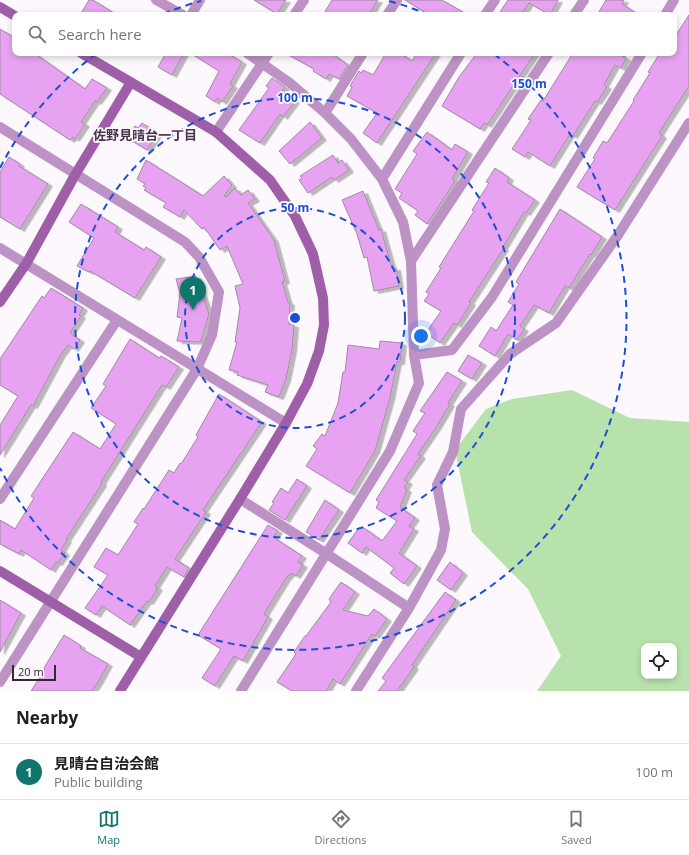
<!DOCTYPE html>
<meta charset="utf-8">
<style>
body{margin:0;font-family:"Open Sans","Noto Sans JP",sans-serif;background:#f6f6f6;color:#202124}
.controls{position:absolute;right:12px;bottom:12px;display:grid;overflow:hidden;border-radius:8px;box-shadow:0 2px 6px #0003}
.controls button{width:36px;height:36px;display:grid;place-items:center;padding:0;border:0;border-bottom:1px solid #e0e0e0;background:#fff;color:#202124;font:20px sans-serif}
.scale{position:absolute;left:12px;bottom:10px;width:44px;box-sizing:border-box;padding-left:4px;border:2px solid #332934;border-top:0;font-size:11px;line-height:14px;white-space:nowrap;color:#332934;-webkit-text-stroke:3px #fdf8fd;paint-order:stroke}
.you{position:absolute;left:421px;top:336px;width:14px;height:14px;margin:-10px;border:3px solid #fff;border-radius:50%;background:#1a73e8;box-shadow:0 0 0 6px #1a73e833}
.badge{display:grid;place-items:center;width:26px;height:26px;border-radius:50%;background:#0f766e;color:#fff;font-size:13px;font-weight:700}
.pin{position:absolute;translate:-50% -33px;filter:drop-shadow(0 1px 2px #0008)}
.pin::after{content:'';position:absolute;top:21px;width:14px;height:12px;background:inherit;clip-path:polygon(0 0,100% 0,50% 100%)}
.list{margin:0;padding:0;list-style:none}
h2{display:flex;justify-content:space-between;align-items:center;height:52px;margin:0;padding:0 16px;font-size:17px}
h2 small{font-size:13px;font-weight:400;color:#757577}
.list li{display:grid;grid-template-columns:26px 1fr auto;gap:12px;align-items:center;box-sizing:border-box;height:56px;padding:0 16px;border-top:1px solid #e0e0e0}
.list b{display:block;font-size:15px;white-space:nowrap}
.list p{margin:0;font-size:13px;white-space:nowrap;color:#757577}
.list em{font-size:13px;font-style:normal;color:#757577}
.icon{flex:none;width:22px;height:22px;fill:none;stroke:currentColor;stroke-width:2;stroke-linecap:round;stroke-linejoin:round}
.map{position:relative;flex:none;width:689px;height:691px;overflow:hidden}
.search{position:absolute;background:#fff;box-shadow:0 2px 6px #0003;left:12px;right:12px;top:12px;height:44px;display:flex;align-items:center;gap:10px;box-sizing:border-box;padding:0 14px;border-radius:8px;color:#757577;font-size:15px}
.sheet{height:108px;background:#fff}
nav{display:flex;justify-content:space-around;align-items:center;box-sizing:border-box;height:56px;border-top:1px solid #e0e0e0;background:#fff;font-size:11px;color:#757577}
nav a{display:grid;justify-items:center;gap:2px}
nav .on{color:#0f766e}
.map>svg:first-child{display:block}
</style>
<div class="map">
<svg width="689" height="691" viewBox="0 0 689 691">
<defs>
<filter id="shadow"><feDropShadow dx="4.5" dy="2.5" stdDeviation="0" flood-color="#0004"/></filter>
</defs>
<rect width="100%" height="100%" fill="#fdf8fd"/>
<!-- green -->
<path fill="#b7e2ab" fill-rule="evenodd" d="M572,390L630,418L689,422V691H537L561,656L528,589L472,532L455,450L486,409L512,399ZM644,646H674V676H644Z"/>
<!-- building -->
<path fill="#e7a3f1" stroke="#a08aa4" filter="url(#shadow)" d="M89,0H93L117,15H80Z
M254,0H286L277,14Z
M332,0H378L369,15H323Z
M405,0H442L468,15H429Z
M508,0H558L550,15L529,3L521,15H498Z
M606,0H624L622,4L639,15H597Z
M689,15V86L659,133L662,136L615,210L577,187L595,159L593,158L603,141L607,143L634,101L633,100L650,73L648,72L660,53H674V38Z
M0,29L15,38V53H34L85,89L92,79L107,88L97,102L95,101L81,122L85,124L75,139L73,137L70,140L0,94Z
M166,53H184L172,75L158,67Z
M190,53H227L242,62L230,84L233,86L222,102L217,98L215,102L206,96L219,71Z
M285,53H331L348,65L339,79L329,74L326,79L313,71L314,69Z
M386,53H400L412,61L417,53H436L377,143L363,133L377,113L347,96L352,87L350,86L359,71L361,73L363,70L373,75Z
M477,53H535L487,125L484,123L480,129L442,106L459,77Z
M573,53H621V55L626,58L621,68L615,65L604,85L607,87L597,102L595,101L573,136L570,134L550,166L528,152L525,157L512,149L531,120L528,119L541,100L543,101Z
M272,78L285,87L282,91L295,101L283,117L280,114L260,143L239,130L269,88L266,86Z
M310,122L322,138L290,164L279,151Z
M142,123L158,133L147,150L127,138L135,126L138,128Z
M427,132L452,150L455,144L468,152L452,179L455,181L427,224L415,215L418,211L399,198L402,193L395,189L417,154L413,151Z
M333,155L338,163L342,160L349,170L334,180L332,177L308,193L299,180L302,178L300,176Z
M9,157L20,164L19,166L48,184L20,229L0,217V172Z
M146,160L203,196L224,176L232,185L224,196L226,197L235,188L241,195L248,190L255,199L248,203L274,240L285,281L282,282L288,302L290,303L289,324L294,325L292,350L286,379L279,397L265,392L268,385L237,375L238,372L229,370L237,342H235L240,308L235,286L243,284L227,246L220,250L204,227L202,229L184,210L180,217L163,207L166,203L144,190L146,188L143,186L145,184L137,179Z
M495,168L509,178L507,182L535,200L526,213L524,212L503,247L504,248L469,302L471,303L457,325L454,323L440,343L426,333L441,311L424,301L429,294L426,292L441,268L439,267L474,211L472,210L489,183L486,182Z
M363,191L379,230L381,229L392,268H396L399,286L374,291L367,257L364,258L357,234L342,200Z
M81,204L118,227L115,232L144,250L146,247L161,257L135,298L90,271L89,272L77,266L94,238L69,222Z
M560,209L602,237L591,255L590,254L569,288L565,286L549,313L534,305L520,326L524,329L517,340L508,334L495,356L479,346L491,327L496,331L513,305L508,302L519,284L516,282Z
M196,276L209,314L201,342L177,341L182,318L177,317L180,293L176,279Z
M51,288L83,308L79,315L81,316L70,333L80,340L74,349L68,345L61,354L33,406L31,405L0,455V425L18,396L0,385V359L42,296L44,298Z
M130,339L159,358L161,356L179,367L166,387L162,385L101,482L102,484L66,539L67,540L61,550L65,553L58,563L56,562L51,570L21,550L19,554L0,544V520L15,529L34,498L31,496L73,432L100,449L116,424L91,408L106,386L103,384Z
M380,341L402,343L400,362H397L390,398L375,451L350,493L306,466L317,449L313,446L322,434L325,436L338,403L343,372H345L348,345L379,349Z
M468,355L482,363L472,379L458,371Z
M447,372L462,381L448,403L450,404L437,426L418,454L421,456L404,480L408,482L404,488L407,490L400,507L415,518L409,526L414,529L399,553L417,566L404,584L390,573L394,568L366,547L362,553L348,543L359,528H364L382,541L397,521L376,508L379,502L376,500L417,434L413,431L425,413L420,411Z
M219,394L262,422L203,510L206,512L175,559L189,568L184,577L167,567L155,586L158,588L149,602L147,601L130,625L102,606L96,615L85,608L108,575L94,567L106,548L118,555L138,524L134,522L143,508L144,509L169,470L174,473L180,463L181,464L198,437L196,435Z
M297,479L307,486L285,520L269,510L274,503L272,502L281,488L288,493Z
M325,500L339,510L319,540L306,532Z
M268,525L278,531L273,537L302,556L298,562L303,565L296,576L291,573L286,578L264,614L268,617L243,661L234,656L215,686L202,678L221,649L198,635Z
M450,562L463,573L451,590L437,580Z
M341,582L355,592L343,610L368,616L374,609L387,619L375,636L372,634L340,684L333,679L326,691H292L277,682L296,654L294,652L305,636H306L331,602L329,599Z
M445,592L456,600L412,665L414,667L397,691H378L386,681L382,678Z
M0,600L21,613L0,652Z
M64,635L81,646L80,648L108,664L98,682L92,691H31L45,669L44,668Z"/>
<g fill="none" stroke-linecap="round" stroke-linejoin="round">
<!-- street -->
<path stroke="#bd92c4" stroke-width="10" d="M156,0L183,15
M191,15L200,0
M294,15L304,0
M387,15L397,0
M485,15L495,0
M574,15L584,0
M665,15L674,0
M325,113L363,53
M0,127L185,242L199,257L219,292L212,335L197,369L0,682
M216,132L269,53
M382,179L461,53
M0,248L286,423
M411,261L549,53
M414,355L452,350L492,297L642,53
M0,499L117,320
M240,499L327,554L409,608
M241,691L390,451L419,383L414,355L411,261L403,222L382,179L351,139L325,113L290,83L247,53
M356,691L409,608L441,550L445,529L437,485L453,452L461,409L510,354L556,323L618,235L689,123"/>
<!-- secondary -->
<path stroke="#9e5fa8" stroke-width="10" d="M0,7L15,16
M81,53L216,132L270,180L295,216L313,254L323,298L324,325L319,351L307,384L286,423L240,499L120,691
M0,302L26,264L75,175L131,82
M0,571L141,657"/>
</g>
<!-- distance rings -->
<g fill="none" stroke="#1d4ed8" stroke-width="2" stroke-dasharray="7 5">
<circle cx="295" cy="318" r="110"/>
<circle cx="295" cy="318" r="220"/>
<path d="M0 168A331 331 0 0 1 96 54M163 14A331 331 0 0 1 201 1M389 1A331 331 0 0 1 427 14M494 54A331 331 0 1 1 0 468"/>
</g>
<g text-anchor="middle" stroke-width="3.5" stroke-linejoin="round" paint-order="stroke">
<!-- neighbourhood labels -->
<g font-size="13" font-weight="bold" fill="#48344b" stroke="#fdf8fd">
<text x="145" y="140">佐野見晴台一丁目</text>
</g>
</g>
<circle cx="295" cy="318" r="6" fill="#1d4ed8" stroke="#fdf8fd" stroke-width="2"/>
<g font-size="12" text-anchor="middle" font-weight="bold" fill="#1d4ed8" stroke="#fdf8fd" stroke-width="3.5" stroke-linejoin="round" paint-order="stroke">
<text x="529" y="88">150 m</text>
<text x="295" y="102">100 m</text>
<text x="295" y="212">50 m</text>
</g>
</svg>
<div class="controls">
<button><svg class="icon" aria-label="locate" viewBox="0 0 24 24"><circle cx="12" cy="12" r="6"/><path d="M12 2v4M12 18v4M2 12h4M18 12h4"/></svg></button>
</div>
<div class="scale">20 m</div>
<div class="you"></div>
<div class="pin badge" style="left:193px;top:310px">1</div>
<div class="search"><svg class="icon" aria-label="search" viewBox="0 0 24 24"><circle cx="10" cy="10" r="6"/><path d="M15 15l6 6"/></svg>Search here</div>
</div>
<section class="sheet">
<h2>Nearby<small></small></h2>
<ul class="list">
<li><span class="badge">1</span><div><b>見晴台自治会館</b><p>Public building</p></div><em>100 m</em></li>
</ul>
</section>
<nav>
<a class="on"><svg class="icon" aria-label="map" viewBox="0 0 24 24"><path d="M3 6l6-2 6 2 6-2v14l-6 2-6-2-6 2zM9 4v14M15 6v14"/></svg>Map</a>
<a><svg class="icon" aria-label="directions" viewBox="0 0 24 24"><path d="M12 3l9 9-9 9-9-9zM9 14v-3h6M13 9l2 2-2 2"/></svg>Directions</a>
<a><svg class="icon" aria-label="saved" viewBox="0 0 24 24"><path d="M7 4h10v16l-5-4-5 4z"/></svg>Saved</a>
</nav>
